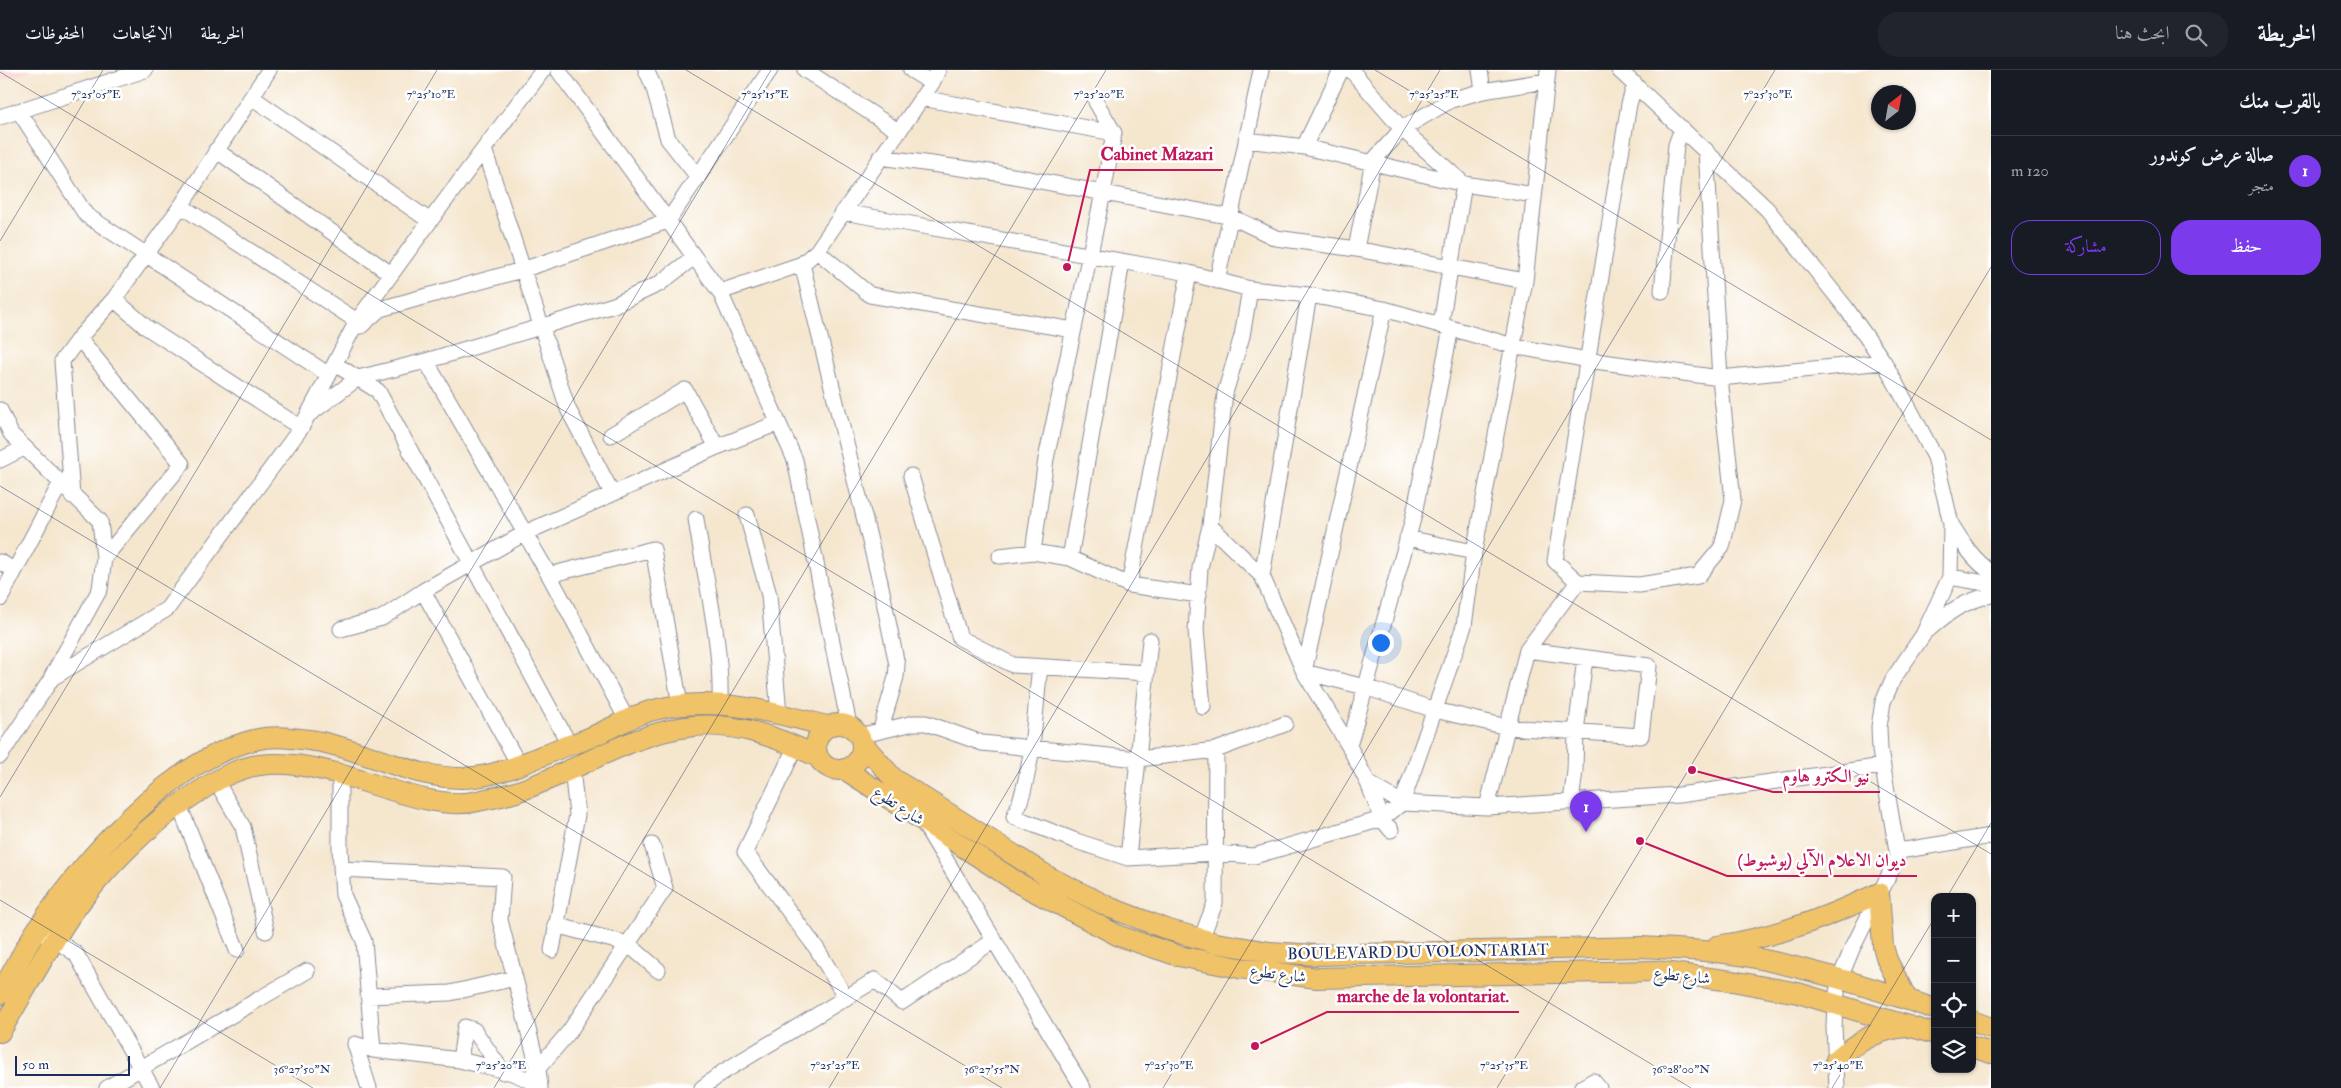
<!DOCTYPE html>
<html lang="ar">
<meta charset="utf-8">
<style>
body{margin:0;font-family:"IM FELL Double Pica",Amiri,serif;background:#20242c;color:#f1f3f6;direction:rtl}
.controls{position:absolute;right:15px;bottom:15px;display:grid;overflow:hidden;border-radius:10px;box-shadow:0 1px 4px #0004}
.controls button{width:45px;height:45px;display:grid;place-items:center;padding:0;border:0;border-bottom:1px solid #363941;background:#171b24;color:#f1f3f6;font:25px sans-serif}
.compass{position:absolute;left:1871px;top:15px;width:45px;height:45px;border-radius:50%;background:#171b24;box-shadow:0 1px 4px #0004;rotate:31deg}
.scale{position:absolute;left:15px;bottom:12px;width:115px;box-sizing:border-box;padding-left:5px;border:2px solid #1b2f5e;border-top:0;font-size:14px;line-height:18px;white-space:nowrap;color:#1b2f5e;-webkit-text-stroke:4px #fff;paint-order:stroke}
.you{position:absolute;left:1380px;top:572px;width:18px;height:18px;margin:-12px;border:4px solid #fff;border-radius:50%;background:#1a73e8;box-shadow:0 0 0 8px #1a73e833}
.badge{display:grid;place-items:center;width:32px;height:32px;border-radius:50%;background:#7c3aed;color:#fff;font-size:16px;font-weight:700}
.pin{position:absolute;translate:-50% -41px;filter:drop-shadow(0 1px 2px #0008)}
.pin::after{content:'';position:absolute;top:26px;width:18px;height:15px;background:inherit;clip-path:polygon(0 0,100% 0,50% 100%)}
.list{margin:0;padding:0;list-style:none}
h2{display:flex;justify-content:space-between;align-items:center;height:65px;margin:0;padding:0 20px;font-size:21px}
h2 small{font-size:16px;font-weight:400;color:#9ea1a6}
.list li{display:grid;grid-template-columns:32px 1fr auto;gap:15px;align-items:center;box-sizing:border-box;height:70px;padding:0 20px;border-top:1px solid #363941}
.list b{display:block;font-size:19px;white-space:nowrap}
.list p{margin:0;font-size:16px;white-space:nowrap;color:#9ea1a6}
.list em{font-size:16px;font-style:normal;color:#9ea1a6}
.actions{display:flex;gap:10px;padding:15px 20px}
.actions a{flex:1;padding:11px 0;border:1px solid #7c3aed;border-radius:20px;text-align:center;font-size:18px;color:#7c3aed}
.actions .main{background:#7c3aed;color:#fff}
.icon{flex:none;width:28px;height:28px;fill:none;stroke:currentColor;stroke-width:2;stroke-linecap:round;stroke-linejoin:round}
.map{position:relative;flex:none;width:1991px;height:1018px;overflow:hidden;direction:ltr}
header{display:flex;align-items:center;gap:30px;box-sizing:border-box;height:70px;padding:0 25px;background:#171b24;border-bottom:1px solid #363941}
header strong{font-size:24px}
nav{display:flex;gap:28px;margin-inline-start:auto;font-size:18px}
.search{width:350px;height:45px;background:#20242c;display:flex;align-items:center;gap:12px;box-sizing:border-box;padding:0 18px;border-radius:20px;color:#9ea1a6;font-size:19px}
main{display:flex}
aside{flex:1;background:#171b24}
.map>svg:first-child{display:block}
</style>
<header>
<strong>الخريطة</strong>
<div class="search"><svg class="icon" aria-label="search" viewBox="0 0 24 24"><circle cx="10" cy="10" r="6"/><path d="M15 15l6 6"/></svg>ابحث هنا</div>
<nav><a>الخريطة</a><a>الاتجاهات</a><a>المحفوظات</a></nav>
</header>
<main>
<aside>
<h2>بالقرب منك<small></small></h2>
<ul class="list">
<li><span class="badge">1</span><div><b>صالة عرض كوندور</b><p>متجر</p></div><em>120 m</em></li>
</ul>
<div class="actions"><a class="main">حفظ</a><a>مشاركة</a></div>
</aside>
<div class="map">
<svg width="1991" height="1018" viewBox="0 0 1991 1018">
<rect width="100%" height="100%" fill="#fff"/>
<filter id="ink" filterUnits="userSpaceOnUse"><feTurbulence type="fractalNoise" baseFrequency=".02" numOctaves="2"/><feDisplacementMap in="SourceGraphic" scale="10" xChannelSelector="R" yChannelSelector="G"/><feConvolveMatrix kernelMatrix="1 2 1 2 8 2 1 2 1" color-interpolation-filters="sRGB"/></filter>
<filter id="wash" filterUnits="userSpaceOnUse"><feTurbulence type="fractalNoise" baseFrequency=".0096" numOctaves="4" result="noise"/><feDisplacementMap in="SourceGraphic" scale="20" xChannelSelector="R" yChannelSelector="G"/><feGaussianBlur stdDeviation="1.12" result="paint"/><feColorMatrix in="noise" values="0 0 0 0 0 0 0 0 0 0 0 0 0 0 0 0 0 1.4 0 .05"/><feComposite in="paint" operator="in"/></filter>
<g filter="url(#wash)">
<rect width="100%" height="100%" fill="#f5e6ce"/>
<!-- built -->
<path fill="#f7d0cd" d="M0,0H32L0,11Z"/>
</g>
<g filter="url(#ink)">
<g fill="none" stroke-linecap="round" stroke-linejoin="round">
<!-- minor casing -->
<g stroke="#888a96" stroke-width="17">
<path id="minor" d="M558,0L720,222L795,390L849,655
M646,0L653,15L668,69L698,107
M805,0L898,61
M911,0L932,13
M1351,0L1402,59L1464,114L1441,254
M1480,0L1483,21
M1619,0L1767,139L1846,238L1884,292L1909,338L1935,387L1945,428L1951,454L1950,507L1923,565L1893,609L1883,632L1879,657L1880,680L1898,787L1852,879L1840,908L1835,933L1834,957L1837,1018
M1635,14L1629,34L1555,491L1578,512L1639,515L1698,506L1722,477L1733,430L1720,308L1706,80
M253,28L430,151
M921,28L1114,63
M19,41L86,145L329,305
M0,47L145,0
M1246,70L1304,77L1464,114L1534,125
M1304,77L1341,0
M484,79L568,339L612,423
M216,80L391,204
M880,87L997,103L1232,147L1276,168L1356,179L1525,211
M181,136L357,251
M843,142L1189,203L1250,219L1309,225L1384,239L1513,276L1588,290L1720,308L1884,292
M1356,179L1373,91L1402,59L1451,30L1483,21L1546,11
M817,181L870,225L1073,260
M802,194L880,512L897,595L896,607L881,659
M1217,211L1261,0
M1662,221L1676,75L1682,58
M720,222L802,194L817,181L932,13L938,0
M114,229L146,257L301,358
M1384,239L1304,602L1365,617L1435,640L1507,657L1641,666L1649,596L1527,580
M361,256L380,239L522,200L668,151L770,0
M79,268L182,394L104,488
M426,291L549,505L627,650
M335,294L378,321L569,674
M0,340L11,364L100,451L104,488L100,519L52,606
M311,343L358,308L426,291L614,235L659,214L694,187
M611,365L685,320L717,377
M0,390L24,378
M911,406L960,568L1013,595L1147,603
M72,426L62,291L79,268L114,229L181,136L269,0
M747,445L769,525L779,644
M696,449C705,511 722,570 720,633
M1951,454C1962,472 1973,490 1991,502
M1210,456L1262,506L1304,602L1349,676L1368,713L1382,749L1391,760
M1407,468L1474,482
M1033,482L1046,389L1103,123L1114,63L1096,32
M1000,486L1033,482L1070,488L1129,515L1199,525
M1070,488L1122,192
M0,492L14,500
M549,505L653,479L680,635
M1262,506L1309,225
M1950,507L1991,514
M1129,515L1189,203
M423,521L519,695
M0,529L60,414
M341,559L382,548L423,521L525,463L717,377L778,353
M1929,559C1951,540 1963,532 1991,525
M1040,597C1034,646 1034,702 1014,747L1076,771L1128,788L1216,783L1254,786L1382,749L1402,733L1464,556L1474,482L1525,211L1548,0
M1203,637L1196,560L1200,498L1210,456L1225,323L1242,266L1250,219
M859,666L914,653H926L982,673L1138,689L1216,680L1285,654
M796,676L745,782L817,879L846,928
M1349,676L1413,449L1451,258
M0,686L52,608L167,539L301,358L357,251L430,151L543,0
M340,704V779L343,825L364,871L373,980
M216,711L243,757L266,861
M1368,713L1402,733L1487,737L1679,725L1883,696
M1571,732L1575,701L1576,662L1585,588
M179,735L237,880
M1487,737L1527,580L1578,512
M923,752L1083,1018
M1899,781L1991,766
M1128,788L1150,570
M341,799L503,807L500,850L538,998L540,1018
M555,855L628,874L658,900
M47,867L56,870L76,884L152,1018
M1201,869L1215,833L1216,680
M552,880L577,745L572,698
M368,926L450,923L515,908
M503,1002L474,960L465,957L460,990C485,997 520,1000 539,1018
M533,1004L569,962L665,818L652,775
M107,1018L307,901
M369,1018L355,974L373,980L460,990
M702,1018L723,1002L875,910L902,932L993,871
M1581,1018L1593,1011L1599,1018"/>
</g>
<!-- major casing -->
<g stroke="#888a96" stroke-width="22">
<path id="major" d="M816 677a23 23 0 1 1 46 0a23 23 0 1 1-46 0Z
M862,673L894,709L1049,807L1111,838L1169,860L1216,873L1270,882L1316,885L1641,877C1673,879 1707,880 1740,885C1806,897 1871,917 1935,939
M844,699L1020,814L1119,866L1179,886L1239,898L1317,908L1656,901L1732,911L1798,923L1935,964
M1717,876C1776,867 1825,848 1879,823L1883,876L1887,890L1907,929
M0,924C12,904 23,881 36,861C83,790 168,692 254,670C274,665 295,668 316,671C369,680 421,714 475,707C500,704 522,694 544,685C555,680 565,676 576,673C597,666 617,654 638,645C700,621 766,641 827,656
M1972,951L1991,958
M0,962C23,924 45,883 70,846C103,800 147,755 195,724C215,711 235,698 260,695C281,692 302,695 323,700C367,709 435,742 478,731C491,728 504,726 516,722C575,703 629,663 693,656C737,652 780,668 818,687
M1972,977L1991,983
M1836,990C1857,971 1880,958 1909,957"/>
</g>
<!-- minor -->
<use href="#minor" stroke="#fff" stroke-width="15"/>
<!-- major -->
<use href="#major" stroke="#f1c369" stroke-width="20"/>
</g>
</g>
<!-- ticks -->
<path fill="none" stroke="#1b2f5e" stroke-width="1" stroke-opacity="0.45" d="M686,0L1991,784M1375,0L1991,370M0,2L1691,1018M0,171L103,0M0,416L1002,1018M0,727L437,0M1947,827L1991,753M0,830L313,1018M160,1018L771,0M494,1018L1106,0M829,1018L1440,0M1163,1018L1775,0M1497,1018L1991,197M1832,1018L1935,847"/>
<g text-anchor="middle" stroke-width="5" stroke-linejoin="round" paint-order="stroke">
<!-- street labels -->
<g font-size="16" fill="#1b2f5e" stroke="#fff">
<text transform="translate(899 735) rotate(33)" y="6">شارع تطوع</text>
<text transform="translate(1418 881) rotate(-1)" y="6">BOULEVARD DU VOLONTARIAT</text>
<text transform="translate(1278 903) rotate(7)" y="6">شارع تطوع</text>
<text transform="translate(1682 905) rotate(6)" y="6">شارع تطوع</text>
</g>
</g>
<g font-size="12" text-anchor="middle" fill="#1b2f5e" stroke="#fff" stroke-width="5" stroke-linejoin="round" paint-order="stroke">
<text x="431" y="28">7°25'10"E</text>
<text x="1768" y="28">7°25'30"E</text>
<text x="96" y="28">7°25'05"E</text>
<text x="765" y="28">7°25'15"E</text>
<text x="1099" y="28">7°25'20"E</text>
<text x="1434" y="28">7°25'25"E</text>
<text x="501" y="999">7°25'20"E</text>
<text x="835" y="999">7°25'25"E</text>
<text x="1169" y="999">7°25'30"E</text>
<text x="1504" y="999">7°25'35"E</text>
<text x="1838" y="999">7°25'40"E</text>
<text x="302" y="1003">36°27'50"N</text>
<text x="992" y="1003">36°27'55"N</text>
<text x="1681" y="1003">36°28'00"N</text>
</g>
<!-- callouts -->
<path fill="none" stroke="#c2185b" stroke-width="2" d="M1067 197L1090 100H1223M1692 700L1773 722H1880M1640 771L1727 806H1917M1255 976L1327 942H1519"/>
<g fill="#c2185b" stroke="#fff" stroke-width="2">
<circle cx="1067" cy="197" r="5"/>
<circle cx="1692" cy="700" r="5"/>
<circle cx="1640" cy="771" r="5"/>
<circle cx="1255" cy="976" r="5"/>
</g>
<g font-size="18" text-anchor="middle" font-weight="bold" fill="#c2185b" stroke="#fff" stroke-width="5" stroke-linejoin="round" paint-order="stroke">
<text x="1157" y="90">Cabinet Mazari</text>
<text x="1826" y="712">نيو الكترو هاوم</text>
<text x="1822" y="796">ديوان الاعلام الآلي (بوشبوط)</text>
<text x="1423" y="932">marche de la volontariat.</text>
</g>
</svg>
<div class="controls">
<button>+</button>
<button>−</button>
<button><svg class="icon" aria-label="locate" viewBox="0 0 24 24"><circle cx="12" cy="12" r="6"/><path d="M12 2v4M12 18v4M2 12h4M18 12h4"/></svg></button>
<button><svg class="icon" aria-label="layers" viewBox="0 0 24 24"><path d="M12 4l9 5-9 5-9-5zM3 14l9 5 9-5"/></svg></button>
</div>
<svg class="compass" viewBox="-18 -18 36 36"><path d="M0-13l5 13h-10z" fill="#e53935"/><path d="M0 13l5-13h-10z" fill="#9ea1a6"/></svg>
<div class="scale">50 m</div>
<div class="you"></div>
<div class="pin badge" style="left:1586px;top:762px">1</div>
</div>
</main>
